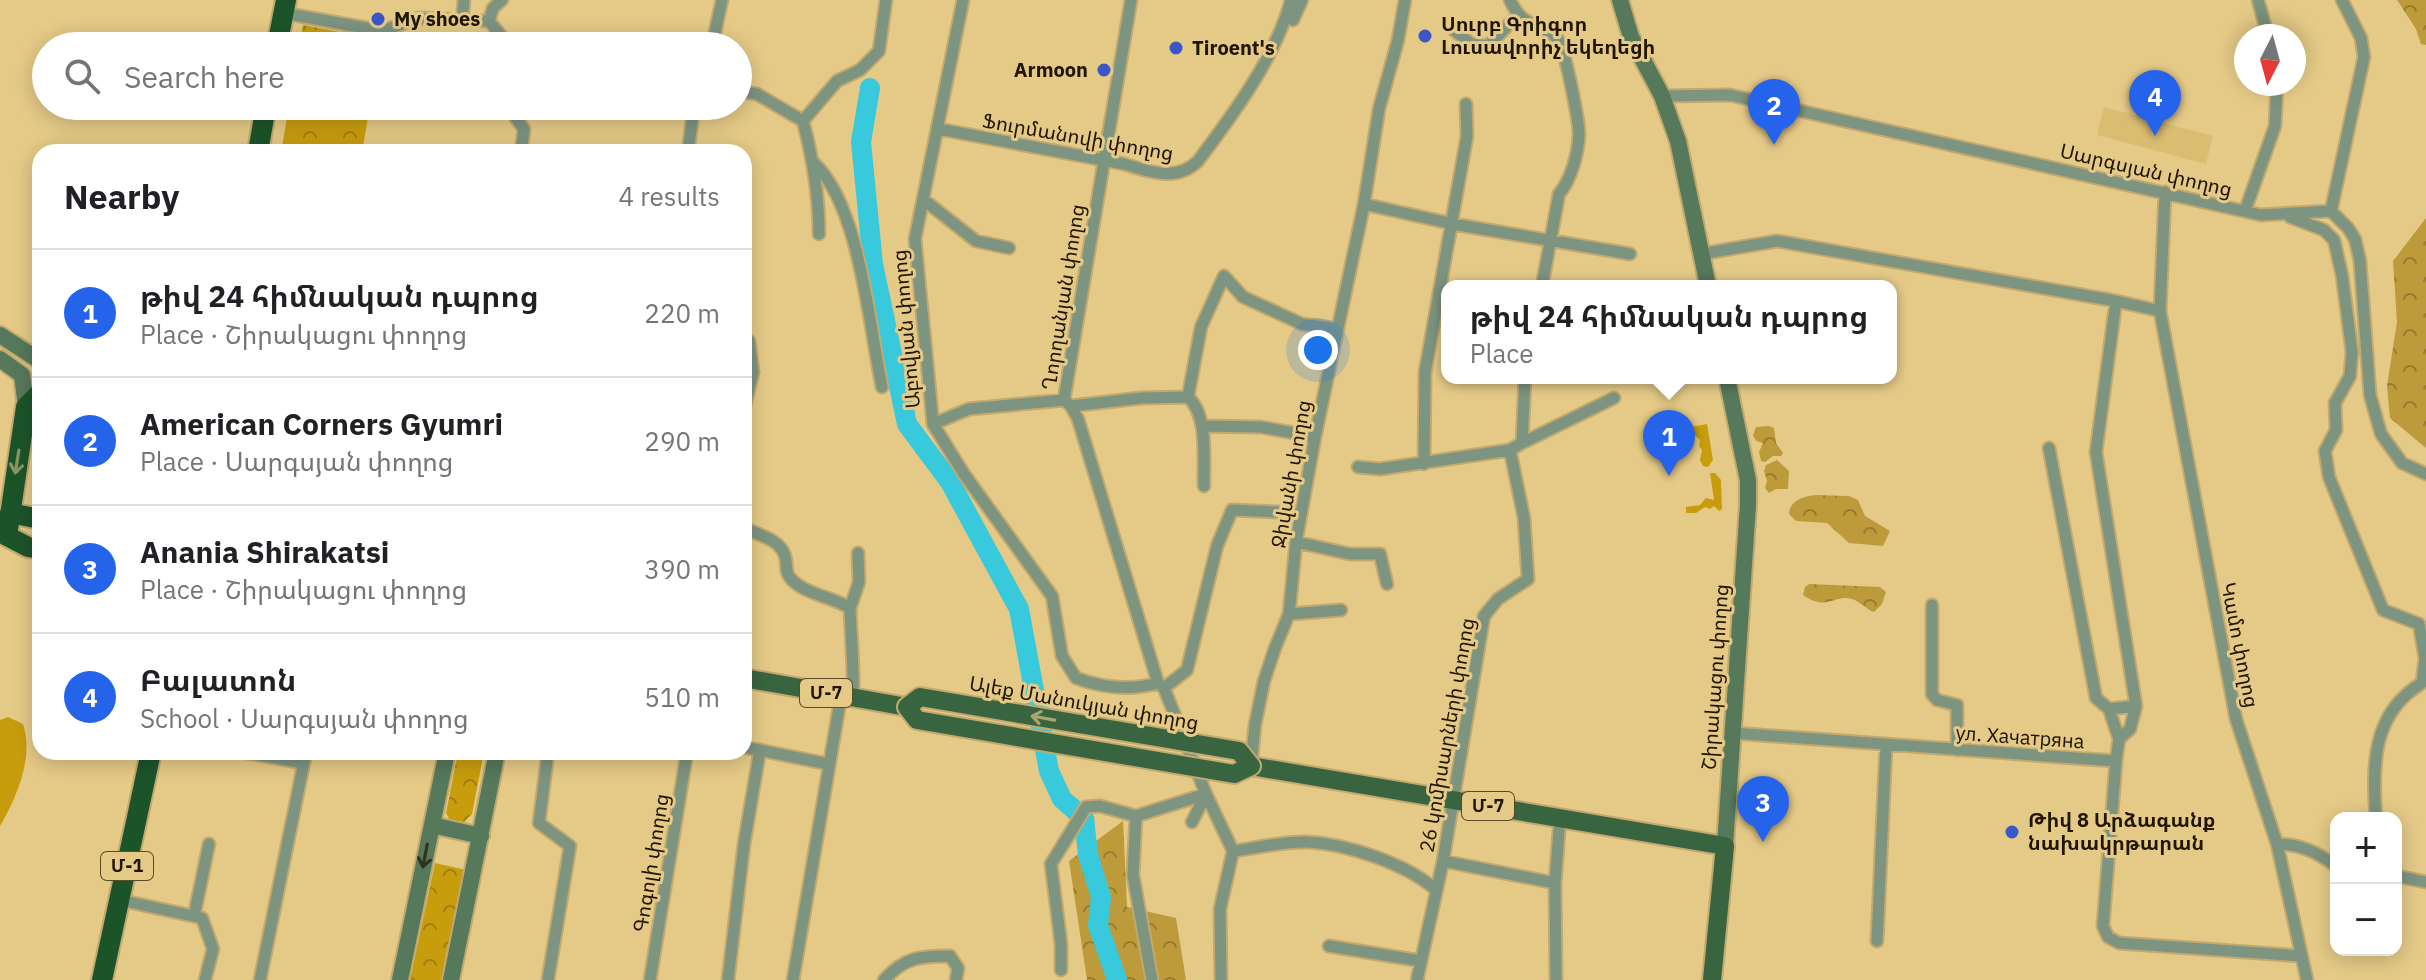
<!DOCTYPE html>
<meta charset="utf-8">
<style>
body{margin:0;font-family:"IBM Plex Sans","Noto Sans Armenian",sans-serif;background:#f6f6f6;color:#202124}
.controls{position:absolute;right:24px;bottom:24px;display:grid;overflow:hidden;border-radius:16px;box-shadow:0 4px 20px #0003}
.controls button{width:72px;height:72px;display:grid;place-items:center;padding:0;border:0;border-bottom:2px solid #e0e0e0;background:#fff;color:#202124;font:40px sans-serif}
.compass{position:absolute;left:2234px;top:24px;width:72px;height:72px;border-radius:50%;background:#fff;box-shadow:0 4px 20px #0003;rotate:186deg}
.you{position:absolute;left:1318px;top:350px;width:28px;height:28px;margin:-20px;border:6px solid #fff;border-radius:50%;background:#1a73e8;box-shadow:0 0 0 12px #1a73e833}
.badge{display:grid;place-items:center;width:52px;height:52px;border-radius:50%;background:#2563eb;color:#fff;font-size:26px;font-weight:700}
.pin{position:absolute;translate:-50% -66px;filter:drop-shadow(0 2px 4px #0008)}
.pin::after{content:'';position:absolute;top:42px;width:28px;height:24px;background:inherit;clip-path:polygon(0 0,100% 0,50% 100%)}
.popup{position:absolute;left:1441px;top:280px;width:456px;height:104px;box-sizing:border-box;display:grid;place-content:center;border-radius:16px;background:#fff;filter:drop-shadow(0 2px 6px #0005);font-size:26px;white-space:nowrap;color:#757577}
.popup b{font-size:30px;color:#202124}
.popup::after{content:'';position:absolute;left:50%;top:100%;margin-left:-16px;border:16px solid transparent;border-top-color:#fff}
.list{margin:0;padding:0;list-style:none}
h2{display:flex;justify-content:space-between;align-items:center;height:104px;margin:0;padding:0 32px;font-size:34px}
h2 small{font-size:26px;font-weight:400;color:#757577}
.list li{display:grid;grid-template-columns:52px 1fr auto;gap:24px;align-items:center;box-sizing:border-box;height:128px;padding:0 32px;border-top:2px solid #e0e0e0}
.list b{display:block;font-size:30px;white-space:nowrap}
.list p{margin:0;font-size:26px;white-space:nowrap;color:#757577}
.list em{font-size:26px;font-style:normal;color:#757577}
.icon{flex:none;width:44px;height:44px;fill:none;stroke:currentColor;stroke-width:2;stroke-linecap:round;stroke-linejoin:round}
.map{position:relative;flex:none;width:2426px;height:980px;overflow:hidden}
.search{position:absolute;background:#fff;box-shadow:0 4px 20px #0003;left:32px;top:32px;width:720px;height:88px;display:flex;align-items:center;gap:20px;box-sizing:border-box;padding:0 28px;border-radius:44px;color:#757577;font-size:30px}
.panel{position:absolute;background:#fff;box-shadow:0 4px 20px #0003;left:32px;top:144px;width:720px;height:616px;border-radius:24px}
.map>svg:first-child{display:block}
</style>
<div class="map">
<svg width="2426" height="980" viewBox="0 0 2426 980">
<defs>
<pattern id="forest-crowns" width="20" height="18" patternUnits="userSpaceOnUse" patternTransform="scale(2)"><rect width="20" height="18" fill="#bd9a3a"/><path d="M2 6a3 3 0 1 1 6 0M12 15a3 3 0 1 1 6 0" fill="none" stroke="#997c2e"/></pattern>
<pattern id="park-crowns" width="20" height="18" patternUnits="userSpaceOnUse" patternTransform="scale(2)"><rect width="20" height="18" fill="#c89d0d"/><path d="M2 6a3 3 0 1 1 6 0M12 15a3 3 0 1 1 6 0" fill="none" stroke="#a27f0a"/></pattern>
</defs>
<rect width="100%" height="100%" fill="#e5ca87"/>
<!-- built -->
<path fill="#dabd71" d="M2104,107L2213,136L2206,164L2097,135Z"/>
<!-- forest -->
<path fill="url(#forest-crowns)" d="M2397,0H2426V45L2421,44L2416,29Z
M2426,218V448L2390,418L2387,386L2397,322L2393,261Z
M1769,426L1774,428L1776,443L1783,453L1781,456H1773L1765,462L1761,461L1759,452L1763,443L1756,441L1753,435L1756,427Z
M1777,460L1789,471L1788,489H1776L1769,493L1765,488L1767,481L1764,471L1766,465Z
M1816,495L1849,496L1858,500L1865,516L1890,531L1883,546L1849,543L1827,523L1796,521L1789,514C1789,501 1804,496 1816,495Z
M1809,584L1880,587L1886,592L1882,604L1874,612C1866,609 1861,602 1852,599C1834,594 1827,612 1803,595L1805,587Z
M1123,821L1127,907L1176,918L1186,980H1087L1069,861Z"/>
<!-- park -->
<path fill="url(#park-crowns)" d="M303,25L382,40L381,46H299Z
M289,106H370L362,152H281Z
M458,752H484L472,814L462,824L451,822L446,813Z
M435,863L466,870L442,980H410Z"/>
<!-- garden -->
<path fill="#c89d0d" d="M1707,424L1713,460L1708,467L1703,466L1700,460L1702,450L1699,446L1700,440L1690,431L1684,441L1675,438L1672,441L1665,436L1662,442L1653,444L1649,435Z
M1710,473H1715L1721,480L1722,509L1719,511L1714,506L1710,509L1705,507L1696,513H1686V507L1700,505L1706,498L1714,500Z
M8,717L23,724C34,757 17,797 0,826V720Z"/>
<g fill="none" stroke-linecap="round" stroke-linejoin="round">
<!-- river -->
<path stroke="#39c9dd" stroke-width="20" d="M870,88L861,142L873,264L907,424L950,482L1019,609L1049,771L1062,799L1084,818L1088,855L1101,897L1098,925L1117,980"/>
<!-- street casing -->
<g stroke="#c1a96f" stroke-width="15">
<path id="street" d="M963,0L915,239L933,424L964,474L1052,596L1062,656L1076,678C1103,688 1130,691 1158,683L1164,688L1206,794L1233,851C1257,848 1284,841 1308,842C1347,844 1407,864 1436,890
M1131,0L1064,400L1071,406L1078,419L1158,683
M1510,0C1524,31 1539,20 1557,38C1565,46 1579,122 1579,135C1578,154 1571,180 1559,194L1542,286
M2258,0L2268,36
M284,13L382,31L419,18L489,21L510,46
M462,20L464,0
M1293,20L1302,0
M489,21L493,8L502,0
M1449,26L1471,44L1488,46L1517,16
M382,31L415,46
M712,46L722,0
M738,91L757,94L803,121
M1662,96L1730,95L2261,215L2331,211L2348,228L2355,239L2360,261L2370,395L2381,434L2402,463L2426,474
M507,106L524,129L521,152
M803,121L837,81L860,70L879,51L886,0
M803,121C813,159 819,194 819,234
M939,129L1124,164C1150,172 1177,182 1198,161C1232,116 1277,55 1291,0
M688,152L694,106
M814,163C860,206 869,326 882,387
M2165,192L2160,311L2236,719L2277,844L2307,980
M924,200L976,241L1009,248
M1364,204L1453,224L1630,254
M2245,211L2275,126L2277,84
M2331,211L2364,57L2361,38L2342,0
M2290,217L2324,230L2334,240L2342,275L2352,352L2350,376L2335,403L2336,430L2325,451L2329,477L2383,610L2419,624L2425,658L2422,683C2372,713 2372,765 2376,818
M1701,254L1777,241L2116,301L2160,311
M2116,301L2096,452L2136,706L2130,729L2119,739
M744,338L749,341L753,372L744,409
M1188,397L1201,327L1224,276L1243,297L1302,324L1337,329
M1071,406L1141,398L1188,397C1209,416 1203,460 1204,486
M933,424L969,409L1064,400
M1202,426L1261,427L1315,437
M1522,443L1614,398
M2049,448L2096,698L2109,709L2136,706
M1424,464L1425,372L1467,136L1466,104
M1358,467L1380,469L1510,450
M744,528C758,535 780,539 785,556C788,566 784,572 792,580C807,595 833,597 850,608C851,638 854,667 853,698
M1296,542L1350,554H1380L1387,584
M1932,605V694L1937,700L1957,705V750
M850,608L859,582L858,553
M1289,614L1341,610
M1164,688L1187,670L1217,546L1232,510L1301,513
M2109,709L2119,739L2116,761
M1732,733L2116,761L2103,926L2108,937L2119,943L2301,956
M744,747L828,764
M242,752L304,763
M1251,765L1255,725L1264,681L1275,648L1289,614L1296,542L1315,437L1364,204L1379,109L1398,40L1405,0
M2277,844C2300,844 2317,852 2336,866
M1443,861L1555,883
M2396,876L2426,882
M120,900L202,918L213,949L205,980
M194,916L209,844
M1877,941L1886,745
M1329,946L1421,961
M1061,970V944L1051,864L1086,807L1100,806L1136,816
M260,980L306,752
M548,980L570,846L539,823L548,752
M650,980L687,752
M728,980L744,844L760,750
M793,980L841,696
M884,980C905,957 920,956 950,956L958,968L956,980
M1152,980L1133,875L1136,816L1206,794L1192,822
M1221,980L1220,909L1233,851
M1417,980L1443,861L1484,616L1498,599L1528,579L1524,518L1510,450L1522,443L1525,378
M1556,980L1555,883L1560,818"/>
</g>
<!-- secondary casing -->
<g stroke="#c1a96f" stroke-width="20">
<path id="secondary" d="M1620,0L1631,37L1662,96L1678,141L1708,286
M0,335L40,361
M0,359L22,375L26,407
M432,825L481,836
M1725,846L1748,505V480L1727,378
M400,980L447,752
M451,980L497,752"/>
</g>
<!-- primary casing -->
<g stroke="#c1a96f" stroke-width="22">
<path id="primary" d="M744,678L907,707
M1251,766L1725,846L1712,980"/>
</g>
<!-- highway casing -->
<g stroke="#c1a96f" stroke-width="24">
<path id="highway" d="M277,46L286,0
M258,152L266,106
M10,513L40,519
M7,536L26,407L40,393
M7,536L28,547L40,549
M102,980L151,752"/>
</g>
<!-- street -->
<use href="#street" stroke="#7d9480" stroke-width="11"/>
<!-- secondary -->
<use href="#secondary" stroke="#56795b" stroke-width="16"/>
<!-- primary -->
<use href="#primary" stroke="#386540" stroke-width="18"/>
<!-- highway -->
<use href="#highway" stroke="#1c542a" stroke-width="20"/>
<!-- primary-bridge casing -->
<g stroke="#c1a96f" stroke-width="22" stroke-linecap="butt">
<path id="primary-bridge" d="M920,697L1239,751L1251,766L1234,774L917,720L907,707Z"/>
</g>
<!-- primary-bridge -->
<use href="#primary-bridge" stroke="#386540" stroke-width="18"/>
</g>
<!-- one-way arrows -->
<defs><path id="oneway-shaft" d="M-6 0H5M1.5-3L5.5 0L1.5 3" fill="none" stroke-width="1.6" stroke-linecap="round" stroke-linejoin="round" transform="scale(2)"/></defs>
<use stroke="#8b955d" href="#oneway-shaft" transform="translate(17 462) rotate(99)"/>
<use stroke="#a8a76e" href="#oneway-shaft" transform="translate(1043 718) rotate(-170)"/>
<use stroke="#30331b" href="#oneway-shaft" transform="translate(425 856) rotate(101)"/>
<!-- markers -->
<g fill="#3a56c8" stroke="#e5ca87" stroke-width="3">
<circle cx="378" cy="19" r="8"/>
<circle cx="1425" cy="36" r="8"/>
<circle cx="1176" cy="48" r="8"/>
<circle cx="1104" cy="70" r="8"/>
<circle cx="2012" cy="832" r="8"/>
</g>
<g text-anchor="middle" stroke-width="6" stroke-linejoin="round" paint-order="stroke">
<!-- shield labels -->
<g fill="#e5ca87" stroke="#5a4b28" stroke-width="2">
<rect x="800" y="679" width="52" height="28" rx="6"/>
<rect x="1462" y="792" width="52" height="28" rx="6"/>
<rect x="101" y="852" width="52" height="28" rx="6"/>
</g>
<g font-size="18" font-weight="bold" fill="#1f1500">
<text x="826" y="699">Մ-7</text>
<text x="1488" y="812">Մ-7</text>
<text x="127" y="872">Մ-1</text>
</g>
<!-- poi labels -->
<g font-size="20" font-weight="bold" fill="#1f1500" stroke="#e5ca87" text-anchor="start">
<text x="394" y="26">My shoes</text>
<text x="1441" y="31">Սուրբ Գրիգոր<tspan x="1441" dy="23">Լուսավորիչ եկեղեցի</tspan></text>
<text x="1192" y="55">Tiroent's</text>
<text x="1088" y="77" text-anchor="end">Armoon</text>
<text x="2028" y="827">Թիվ 8 Արձագանք<tspan x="2028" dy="23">նախակրթարան</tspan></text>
</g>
<!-- street labels -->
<g font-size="20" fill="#1f1500" stroke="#e5ca87">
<text transform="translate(1078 137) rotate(10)" y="7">Ֆուրմանովի փողոց</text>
<text transform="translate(2146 170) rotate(13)" y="7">Սարգսյան փողոց</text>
<text transform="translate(1063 297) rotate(-81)" y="7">Ղորղանյան փողոց</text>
<text transform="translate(906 329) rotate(-95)" y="7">Աբովյան փողոց</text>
<text transform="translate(1291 474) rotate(-80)" y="7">Ջիվանի փողոց</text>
<text transform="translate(2240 645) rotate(79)" y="7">Կամո փողոց</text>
<text transform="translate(1715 677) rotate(-86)" y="7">Շիրակացու փողոց</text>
<text transform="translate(1084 703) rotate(10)" y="7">Ալեք Մանուկյան փողոց</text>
<text transform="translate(1447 735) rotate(-80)" y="7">26 կոմիսարների փողոց</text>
<text transform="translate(2020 737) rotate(4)" y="7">ул. Хачатряна</text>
<text transform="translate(651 863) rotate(-81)" y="7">Գոգոլի փողոց</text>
</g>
</g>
</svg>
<div class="controls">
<button>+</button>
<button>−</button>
</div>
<svg class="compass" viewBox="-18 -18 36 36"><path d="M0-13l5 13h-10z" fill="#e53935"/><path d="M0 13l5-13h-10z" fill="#757577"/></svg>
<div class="you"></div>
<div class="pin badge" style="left:1669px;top:476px">1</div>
<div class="popup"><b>թիվ 24 հիմնական դպրոց</b>Place</div>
<div class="pin badge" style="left:1774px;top:145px">2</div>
<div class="pin badge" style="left:1763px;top:842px">3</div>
<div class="pin badge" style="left:2155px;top:136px">4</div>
<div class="search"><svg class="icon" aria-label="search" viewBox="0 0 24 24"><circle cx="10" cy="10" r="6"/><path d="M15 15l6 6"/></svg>Search here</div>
<section class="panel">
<h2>Nearby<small>4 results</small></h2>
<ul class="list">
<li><span class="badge">1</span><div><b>թիվ 24 հիմնական դպրոց</b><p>Place · Շիրակացու փողոց</p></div><em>220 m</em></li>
<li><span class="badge">2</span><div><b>American Corners Gyumri</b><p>Place · Սարգսյան փողոց</p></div><em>290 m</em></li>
<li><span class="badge">3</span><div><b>Anania Shirakatsi</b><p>Place · Շիրակացու փողոց</p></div><em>390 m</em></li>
<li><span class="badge">4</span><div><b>Բալատոն</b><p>School · Սարգսյան փողոց</p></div><em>510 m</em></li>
</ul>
</section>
</div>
